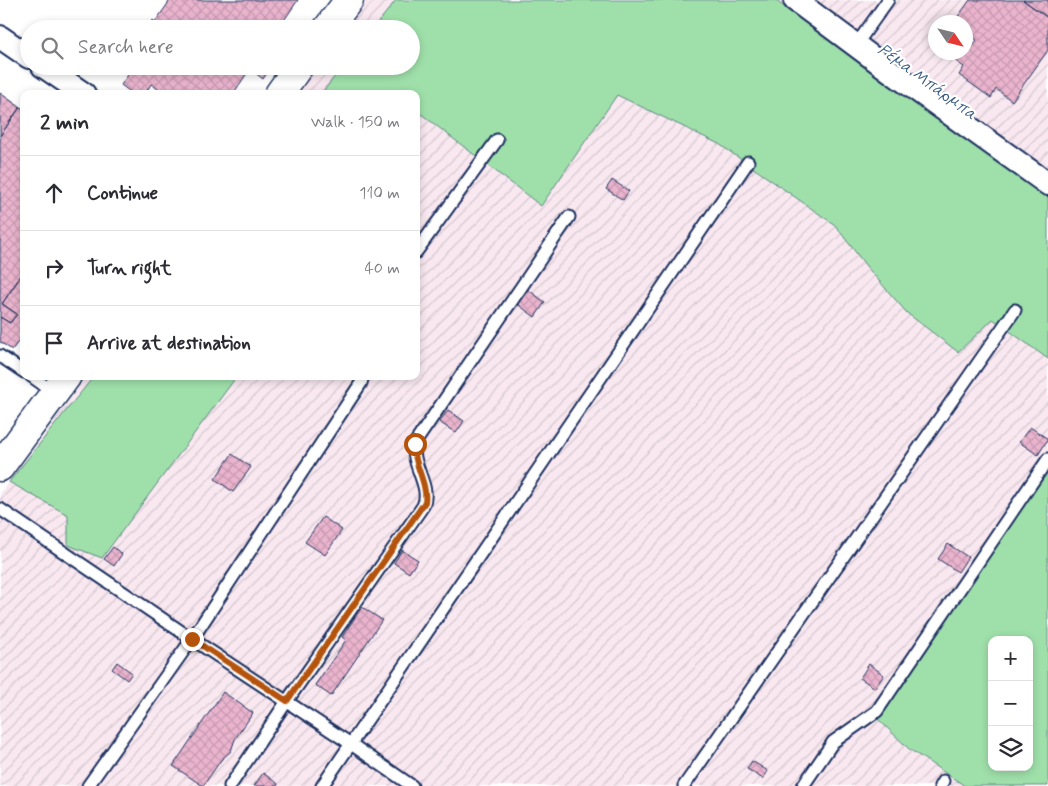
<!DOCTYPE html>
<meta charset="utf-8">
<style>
body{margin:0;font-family:Mynerve,sans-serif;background:#f2f2f3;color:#2b2b33}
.controls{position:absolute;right:15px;bottom:15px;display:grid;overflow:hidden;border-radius:10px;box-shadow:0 2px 8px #0003}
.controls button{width:45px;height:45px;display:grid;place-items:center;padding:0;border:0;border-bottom:1px solid #e1e1e2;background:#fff;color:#2b2b33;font:25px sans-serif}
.compass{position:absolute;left:928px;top:15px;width:45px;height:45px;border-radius:50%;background:#fff;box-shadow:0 2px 8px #0003;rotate:125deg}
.stop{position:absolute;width:15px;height:15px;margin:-11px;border:4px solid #b45309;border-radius:50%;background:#fff}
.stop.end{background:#b45309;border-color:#fff;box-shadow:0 1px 5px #0008}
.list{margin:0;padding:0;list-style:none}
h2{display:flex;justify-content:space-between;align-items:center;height:65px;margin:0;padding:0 20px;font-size:21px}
h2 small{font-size:16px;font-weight:400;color:#7c7c81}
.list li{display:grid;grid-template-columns:32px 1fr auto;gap:15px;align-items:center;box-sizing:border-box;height:75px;padding:0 20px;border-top:1px solid #e1e1e2}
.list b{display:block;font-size:19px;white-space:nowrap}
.list em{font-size:16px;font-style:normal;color:#7c7c81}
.icon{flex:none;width:28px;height:28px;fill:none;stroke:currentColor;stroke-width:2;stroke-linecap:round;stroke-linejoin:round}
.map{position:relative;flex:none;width:1048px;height:786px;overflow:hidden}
.search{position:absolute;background:#fff;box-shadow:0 2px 8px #0003;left:20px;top:20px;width:400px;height:55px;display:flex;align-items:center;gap:12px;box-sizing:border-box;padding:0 18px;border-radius:28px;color:#7c7c81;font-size:19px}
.panel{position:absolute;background:#fff;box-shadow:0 2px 8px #0003;left:20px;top:90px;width:400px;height:290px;border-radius:10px}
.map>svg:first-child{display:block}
</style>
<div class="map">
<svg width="1048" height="786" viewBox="0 0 1048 786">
<defs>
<pattern id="industrial-furrows" width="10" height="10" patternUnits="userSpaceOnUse" patternTransform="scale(1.25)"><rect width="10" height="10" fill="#f9e8f0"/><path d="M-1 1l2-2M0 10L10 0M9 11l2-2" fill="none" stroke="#d5c7d0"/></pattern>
<pattern id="building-cross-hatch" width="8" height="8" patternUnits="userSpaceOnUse" patternTransform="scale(1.25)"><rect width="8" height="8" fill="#eab4cd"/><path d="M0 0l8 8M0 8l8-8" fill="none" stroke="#c89bb2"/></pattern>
</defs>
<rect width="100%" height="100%" fill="#fff"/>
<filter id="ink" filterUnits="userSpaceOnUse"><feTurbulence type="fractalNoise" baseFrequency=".02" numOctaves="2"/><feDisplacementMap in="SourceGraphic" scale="10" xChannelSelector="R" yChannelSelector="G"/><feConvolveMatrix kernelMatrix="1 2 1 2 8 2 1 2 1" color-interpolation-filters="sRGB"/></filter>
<g filter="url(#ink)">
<!-- industrial -->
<path fill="url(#industrial-furrows)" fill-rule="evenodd" d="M365,0H1048V786H0V494L87,376H416V94H296L316,66H411V29H344ZM936,22H966V52H936ZM992,640H1029V767H992Z"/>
<!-- green -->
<path fill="#9fe0aa" stroke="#5d8884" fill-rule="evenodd" d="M396,0H775L1048,196V359L993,319L958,352L907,313L866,266L835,225L719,144L617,95L541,206L416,110V94H321L343,66H411V29H373Z
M94,376H237L102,558L68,545V515L9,482Z
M1048,462V786H965L909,749L876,717ZM992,640H1029V767H992Z"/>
<!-- building -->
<path fill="url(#building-cross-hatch)" stroke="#1b2f5e" d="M167,0H298L278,29H147L153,20L155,22L169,2Z
M970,0H1023L1048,18V50L1012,101L996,89L991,98L959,75L964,67L943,52H966V47L970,50L977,40L966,31V22H954Z
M1023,0H1048V18Z
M134,66H252L233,94H165L151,84L145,94H133L121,85Z
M252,66H272L263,79L250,69Z
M0,93L20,107L0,136Z
M20,107L24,109V271L2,304L17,314L10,323L0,317V136Z
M612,180L629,191L623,200L606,189Z
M24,271V334L12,350L0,342V317L10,323L17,314L2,304Z
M526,288L545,302L535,317L516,303Z
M448,410L464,421L456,433L439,422Z
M1030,427L1048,439L1038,455L1019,442Z
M232,454L251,467L233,492L215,479Z
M323,517L342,530L325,555L305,542Z
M948,544L968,557L958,572L938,559Z
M113,547L122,554L114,566L104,559Z
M402,550L418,560L409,573L394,563Z
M362,607L382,620L331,696L315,685L346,640L342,637Z
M117,662L132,673L127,680L112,669Z
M869,664L884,675L875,688L860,678Z
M223,692L253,713L235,739L231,751L221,760L203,786L173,766Z
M752,761L768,771L763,779L747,769Z
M263,773L278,784L277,786H254Z"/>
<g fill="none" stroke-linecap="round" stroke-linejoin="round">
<!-- service casing -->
<g stroke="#1b2f5e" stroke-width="15">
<path id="service" d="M856,45L888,0
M416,252L497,140
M0,356L24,372
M31,376L55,393
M363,376L361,383L192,639L351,744L412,786
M0,509L192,639L88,786
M230,786L287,701L423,506C433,485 406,461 417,440L569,217
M322,786L748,162
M684,786L1015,310
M803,786L833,742L877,711L1048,459
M940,786L943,781"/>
</g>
<!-- minor casing -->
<g stroke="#1b2f5e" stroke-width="26">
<path id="minor" d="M795,0L893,73L1048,184
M0,37L29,57
M43,66L84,94"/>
</g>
<!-- tertiary casing -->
<g stroke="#1b2f5e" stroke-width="31">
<path id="tertiary" d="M327,29L349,0
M279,94L299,66
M0,467L67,376"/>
</g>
<!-- service -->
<use href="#service" stroke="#fff" stroke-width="11"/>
<!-- minor -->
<use href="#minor" stroke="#fff" stroke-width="22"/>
<!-- tertiary -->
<use href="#tertiary" stroke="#fff" stroke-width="28"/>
</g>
</g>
<g fill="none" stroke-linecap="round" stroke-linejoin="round" filter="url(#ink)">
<!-- route -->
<path stroke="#b45309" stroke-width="6" d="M192,639L287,701L425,502C428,482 412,463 415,444"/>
</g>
<g text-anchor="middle" stroke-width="4.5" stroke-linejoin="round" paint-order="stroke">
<!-- water labels -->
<g font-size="16" font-style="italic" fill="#385a82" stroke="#fff">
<text transform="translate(928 81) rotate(36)" y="6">Ρέμα Μπάρμπα</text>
</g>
</g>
</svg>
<div class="controls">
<button>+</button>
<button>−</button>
<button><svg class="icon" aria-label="layers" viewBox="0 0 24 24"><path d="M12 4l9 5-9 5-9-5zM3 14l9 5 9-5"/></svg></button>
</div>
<svg class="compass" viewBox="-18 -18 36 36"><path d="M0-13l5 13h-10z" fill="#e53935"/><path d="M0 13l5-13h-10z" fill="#7c7c81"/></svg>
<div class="stop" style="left:415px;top:444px"></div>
<div class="stop end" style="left:192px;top:639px"></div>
<div class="search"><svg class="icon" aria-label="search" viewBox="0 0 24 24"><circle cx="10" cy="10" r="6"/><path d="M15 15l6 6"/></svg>Search here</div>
<section class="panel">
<h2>2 min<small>Walk · 150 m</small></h2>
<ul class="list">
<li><svg class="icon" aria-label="ahead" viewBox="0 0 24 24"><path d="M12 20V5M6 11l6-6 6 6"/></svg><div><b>Continue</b></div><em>110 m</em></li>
<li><svg class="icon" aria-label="right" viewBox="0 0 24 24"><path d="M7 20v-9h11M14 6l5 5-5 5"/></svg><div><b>Turn right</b></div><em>40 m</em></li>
<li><svg class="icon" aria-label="arrive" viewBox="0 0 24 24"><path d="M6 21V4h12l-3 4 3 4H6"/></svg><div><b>Arrive at destination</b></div></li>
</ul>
</section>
</div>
